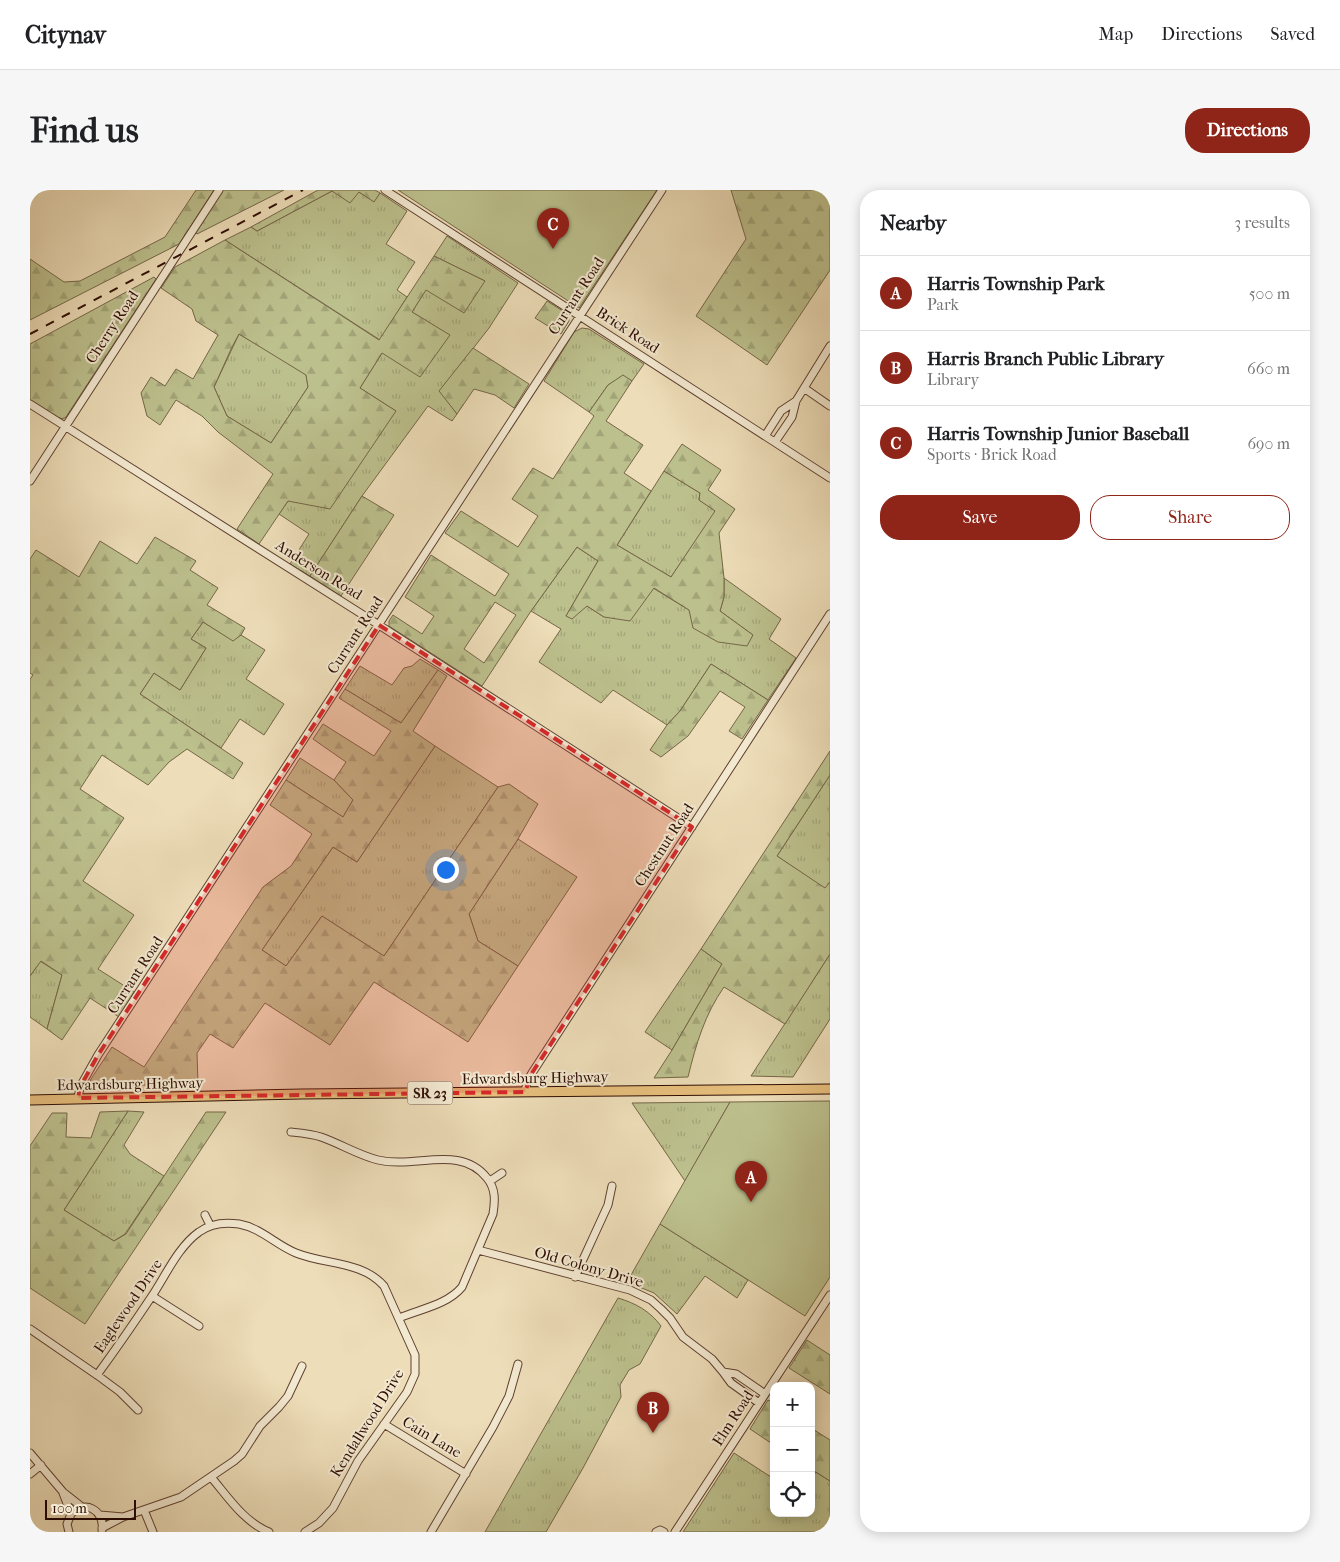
<!DOCTYPE html>
<meta charset="utf-8">
<style>
body{margin:0;font-family:"IM FELL French Canon",serif;background:#f6f6f6;color:#202124}
.controls{position:absolute;right:15px;bottom:15px;display:grid;overflow:hidden;border-radius:10px;box-shadow:0 2px 12px #0003}
.controls button{width:45px;height:45px;display:grid;place-items:center;padding:0;border:0;border-bottom:1px solid #e0e0e0;background:#fff;color:#202124;font:25px sans-serif}
.scale{position:absolute;left:15px;bottom:12px;width:91px;box-sizing:border-box;padding-left:5px;border:2px solid #2e0d03;border-top:0;font-size:14px;line-height:18px;white-space:nowrap;color:#2e0d03;-webkit-text-stroke:4px #f3e9d1;paint-order:stroke}
.you{position:absolute;left:415px;top:679px;width:18px;height:18px;margin:-12px;border:4px solid #fff;border-radius:50%;background:#1a73e8;box-shadow:0 0 0 8px #1a73e833}
.badge{display:grid;place-items:center;width:32px;height:32px;border-radius:50%;background:#8f2418;color:#fff;font-size:16px;font-weight:700}
.pin{position:absolute;translate:-50% -41px;filter:drop-shadow(0 1px 2px #0008)}
.pin::after{content:'';position:absolute;top:26px;width:18px;height:15px;background:inherit;clip-path:polygon(0 0,100% 0,50% 100%)}
.list{margin:0;padding:0;list-style:none}
h2{display:flex;justify-content:space-between;align-items:center;height:65px;margin:0;padding:0 20px;font-size:21px}
h2 small{font-size:16px;font-weight:400;color:#757577}
.list li{display:grid;grid-template-columns:32px 1fr auto;gap:15px;align-items:center;box-sizing:border-box;height:75px;padding:0 20px;border-top:1px solid #e0e0e0}
.list b{display:block;font-size:19px;white-space:nowrap}
.list p{margin:0;font-size:16px;white-space:nowrap;color:#757577}
.list em{font-size:16px;font-style:normal;color:#757577}
.actions{display:flex;gap:10px;padding:15px 20px}
.actions a{flex:1;padding:11px 0;border:1px solid #8f2418;border-radius:20px;text-align:center;font-size:18px;color:#8f2418}
.actions .main{background:#8f2418;color:#fff}
.icon{flex:none;width:28px;height:28px;fill:none;stroke:currentColor;stroke-width:2;stroke-linecap:round;stroke-linejoin:round}
.map{position:relative;flex:none;width:800px;height:1342px;overflow:hidden;border-radius:20px}
header{display:flex;align-items:center;gap:30px;box-sizing:border-box;height:70px;padding:0 25px;background:#fff;border-bottom:1px solid #e0e0e0}
header strong{font-size:24px}
nav{display:flex;gap:28px;margin-inline-start:auto;font-size:18px}
.intro{display:flex;align-items:center;justify-content:space-between;box-sizing:border-box;height:120px;padding:0 30px}
h1{margin:0;font-size:35px}
.button{padding:12px 22px;border-radius:20px;background:#8f2418;color:#fff;font-size:18px;font-weight:700}
main{display:flex;gap:30px;padding:0 30px}
aside{flex:1;background:#fff;border-radius:20px;box-shadow:0 2px 12px #0003}
.map>svg:first-child{display:block}
</style>
<header>
<strong>Citynav</strong>
<nav><a>Map</a><a>Directions</a><a>Saved</a></nav>
</header>
<div class="intro"><h1>Find us</h1><a class="button">Directions</a></div>
<main>
<div class="map">
<svg width="800" height="1342" viewBox="0 0 800 1342">
<defs>
<pattern id="grass-tufts" width="24" height="20" patternUnits="userSpaceOnUse" patternTransform="scale(1.25)"><rect width="24" height="20" fill="#bcc08d"/><path d="M3 7l-1-3M5 7V3M7 7l1-3M15 17l-1-3M17 17v-4M19 17l1-3" fill="none" stroke="#a2a478"/></pattern>
<pattern id="forest-firs" width="22" height="20" patternUnits="userSpaceOnUse" patternTransform="scale(1.25)"><rect width="22" height="20" fill="#bcc08d"/><path d="M5 1l3.5 6h-7zM16 11l3.5 6h-7z" fill="#a2a478"/></pattern>
</defs>
<rect width="100%" height="100%" fill="#edddb8"/>
<filter id="stains"><feTurbulence type="fractalNoise" baseFrequency=".004" numOctaves="4"/><feColorMatrix values="0 0 0 0 .2 0 0 0 0 .09 0 0 0 0 .02 0 0 0 .5 -.17"/></filter>
<radialGradient id="worn" r=".72"><stop offset=".6" stop-color="#630" stop-opacity="0"/><stop offset="1" stop-color="#630" stop-opacity=".3"/></radialGradient>
<!-- grass -->
<path fill="url(#grass-tufts)" stroke="#756648" d="M302,1L329,2L344,11L350,3L377,21L356,54L385,72L367,100L377,107L350,150L195,50L221,37L227,41Z
M417,46L488,93L459,138L410,201L427,224L422,231L398,216L332,306L280,386L260,374L279,344L249,324L258,311L366,221L330,198L352,163L419,145L382,122L396,99L455,91L404,66Z
M552,138L559,139L614,174L602,191L593,186L578,195L559,222L514,191L544,142Z
M209,144L276,184L278,197L241,253L197,226L184,197Z
M634,281L670,303L669,310L686,321L641,387L587,355Z
M547,357L568,371L536,426L557,416L574,427L623,398L659,420L723,445L690,421L694,407V388L751,429L739,449L766,468L738,510L681,474L650,521L637,535L583,500L571,513L509,472L531,439L501,421Z
M173,432L203,450L211,445L235,460L216,489L254,514L234,545L210,529L191,558L110,504L124,483L150,500L176,458L161,449Z
M390,469L408,480L371,533L315,499L330,476L362,495L374,478L382,476Z
M405,556L468,597L354,766L292,726L256,776L232,760L303,657L327,672Z
M270,568L304,590L323,610L313,627L256,590Z
M800,585V692L795,699L747,666Z
M488,649L547,687L488,776L448,751L439,724Z
M671,759L692,774L642,860L615,842Z
M800,764V829L763,887L721,886Z
M10,771L32,785L17,839L0,827V786Z
M700,912L655,991L602,913Z
M98,921L114,922L94,955L100,964L134,986L95,1044L84,1051L34,1020Z
M630,1034L718,1090L707,1108L675,1086L647,1124L624,1103L597,1092Z
M588,1108C605,1113 620,1121 631,1136L610,1174L599,1180L590,1195L591,1207L553,1278L516,1342H455Z
M704,1263L744,1289V1323H781V1289L786,1282L800,1291V1342H653Z"/>
<!-- forest -->
<path fill="url(#forest-firs)" stroke="#756648" fill-rule="evenodd" d="M166,0H184L149,54L0,130V69L34,92L50,91L135,47Z
M192,0H254L167,44L165,42Z
M288,0H345L350,3L344,12L329,2L320,13L302,1L227,41L221,37Z
M701,0H800V80L737,175L666,126L716,49Z
M195,50L349,150L404,66L455,91L434,123L396,100L382,122L420,145L390,187L352,163L330,198L366,221L300,319L258,311L229,354L207,339L243,284L188,242L172,226L146,210L130,235L117,226L111,203L121,187L135,196L146,179L163,189L188,145L166,131L162,119L131,98L145,77ZM209,144L276,185L278,197L241,253L197,226L184,197L202,157Z
M124,87L126,89L36,227L33,229L27,227L0,210V154Z
M517,111L539,125V131L531,144L505,128Z
M443,158L499,194L484,218L465,205L444,199L427,224L409,201Z
M593,185L602,191L576,231L613,255L594,283L621,301L587,355L641,387L685,321L669,310L670,303L634,281L652,254L691,280L678,300L705,319L689,343L694,388V407L690,421L723,445L717,456L688,452L663,438L659,420L624,398L600,431L574,427L557,416L542,429L536,426L568,371L547,357L501,421L452,496L359,436V431L363,425L392,444L404,426L375,407L401,365L465,406L479,384L415,343L431,321L488,357L508,326L482,309L503,278L523,289L564,226L559,222L578,195ZM465,412L486,425L454,473L434,459Z
M332,306L364,325L311,406L280,386Z
M125,347L166,371L160,380L188,398L177,415L215,438L211,445L203,451L173,432L161,449L176,458L150,500L124,483L110,504L213,573L203,589L157,559L139,572L118,595L72,565L50,599L94,628L53,691L104,725L68,779L104,802L89,827L60,808L32,850L17,839L32,785L11,771L0,786V489L3,485L0,483V369L6,360L49,387L70,351L107,374Z
M681,474L738,510L712,549L699,541L715,517L690,501L658,546L631,567L620,560L637,535L650,521Z
M408,480L417,486L383,541L405,556L327,672L303,657L232,760L256,776L292,726L354,766L468,597L479,594L508,614L488,649L439,724L448,751L488,776L438,852L344,792L300,855L235,813L203,858L180,844L167,863L168,894L62,896L60,892L61,889L82,857L114,877L233,697L261,676L282,644L240,615L256,590L313,627L323,610L304,590L316,572L283,549L293,534L344,566L361,541L309,508L315,499L371,533Z
M800,561V585L747,666L795,698L800,692V764L755,834L694,797C675,824 666,854 658,887L624,888L642,860L692,774L671,759Z
M98,921L34,1020L84,1051L96,1044L176,922H196L55,1134L0,1098V956L22,923H37L36,947L61,948L70,922Z
M777,1150L800,1165V1204L759,1178Z
M738,1210L744,1213V1255L720,1239Z
M781,1238L800,1250V1291L781,1279Z"/>
<!-- park -->
<path fill="#bcc08d" stroke="#756648" d="M368,0H627L549,118Z
M800,911V1087L775,1126L630,1034L700,912Z"/>
<g fill="none" stroke-linecap="round" stroke-linejoin="round">
<!-- minor casing -->
<g stroke="#5e4130" stroke-width="9">
<path id="minor" d="M355,0L800,288
M774,198L800,216
M0,214L349,435L662,637
M735,246L751,221L766,211
M745,252L762,227L766,211L800,156
M0,291L189,0
M495,902L497,892L502,883L800,424
M48,908L50,897L68,865L632,0
M261,942C271,943 282,944 291,947C311,954 328,965 348,970C386,979 430,954 457,988C466,999 465,1011 463,1024L432,1097C417,1115 390,1119 369,1128
M460,991L472,983
M175,1025L180,1035
M448,1060L600,1100L621,1110L631,1119L640,1128L653,1147L682,1169L693,1182L701,1193L729,1213
M545,1087L578,1015L582,996
M122,1106L169,1136
M0,1139L67,1185L90,1202L108,1220
M693,1182L706,1184L735,1204
M67,1185C86,1159 104,1133 122,1106C136,1085 148,1057 169,1042C181,1033 195,1032 209,1034C231,1038 246,1055 266,1063C296,1075 332,1071 354,1096L385,1165V1184L377,1202L328,1271L303,1318L289,1333L275,1342
M354,1234L436,1284
M0,1263L33,1302L52,1317
M0,1284L11,1275
M181,1287C198,1307 214,1332 239,1342
M33,1303L41,1324L37,1334L39,1342
M114,1320L123,1342
M41,1324C54,1309 75,1320 72,1340
M70,1325L93,1327
M72,1338L93,1327L151,1307L204,1271L212,1264L230,1236L249,1217L258,1206L272,1176
M401,1342L463,1237L479,1206L488,1174
M626,1342L630,1340L634,1342
M645,1342L800,1105"/>
</g>
<!-- major casing -->
<g stroke="#2e0d03" stroke-width="11">
<path id="major" d="M0,910L272,904L800,899"/>
</g>
<!-- minor -->
<use href="#minor" stroke="#f3e9d1" stroke-width="7"/>
<!-- major -->
<use href="#major" stroke="#e6be7c" stroke-width="9"/>
<!-- rail -->
<path stroke="#2e0d03" stroke-width="2" stroke-dasharray="9 9" stroke-linecap="butt" d="M0,144L273,0"/>
</g>
<!-- marked area -->
<path fill="#d62828" fill-opacity="0.2" stroke="#d62828" stroke-width="4" stroke-dasharray="10 6" stroke-linejoin="round" d="M349,435L662,637L502,883L495,902L48,908L50,897L68,865Z"/>
<g text-anchor="middle" stroke-width="4" stroke-linejoin="round" paint-order="stroke">
<!-- shield labels -->
<rect fill="#f3e9d1" stroke="#694f41" stroke-width="1" x="377.5" y="891.5" width="45" height="23" rx="4"/>
<g font-size="14" font-weight="bold" fill="#2e0d03">
<text x="400" y="908">SR 23</text>
</g>
<!-- street labels -->
<g font-size="15" fill="#2e0d03" stroke="#f3e9d1">
<text transform="translate(546 106) rotate(-57)" y="5">Currant Road</text>
<text transform="translate(82 137) rotate(-57)" y="5">Cherry Road</text>
<text transform="translate(598 140) rotate(33)" y="5">Brick Road</text>
<text transform="translate(289 380) rotate(32)" y="5">Anderson Road</text>
<text transform="translate(325 445) rotate(-57)" y="5">Currant Road</text>
<text transform="translate(634 655) rotate(-57)" y="5">Chestnut Road</text>
<text transform="translate(105 785) rotate(-57)" y="5">Currant Road</text>
<text transform="translate(505 888) rotate(-1)" y="5">Edwardsburg Highway</text>
<text transform="translate(100 894) rotate(-1)" y="5">Edwardsburg Highway</text>
<text transform="translate(559 1077) rotate(16)" y="5">Old Colony Drive</text>
<text transform="translate(98 1116) rotate(-56)" y="5">Eaglewood Drive</text>
<text transform="translate(703 1228) rotate(-57)" y="5">Elm Road</text>
<text transform="translate(337 1233) rotate(-58)" y="5">Kendallwood Drive</text>
<text transform="translate(402 1247) rotate(31)" y="5">Cain Lane</text>
</g>
</g>
<rect width="100%" height="100%" filter="url(#stains)"/>
<rect width="100%" height="100%" fill="url(#worn)"/>
</svg>
<div class="controls">
<button>+</button>
<button>−</button>
<button><svg class="icon" aria-label="locate" viewBox="0 0 24 24"><circle cx="12" cy="12" r="6"/><path d="M12 2v4M12 18v4M2 12h4M18 12h4"/></svg></button>
</div>
<div class="scale">100 m</div>
<div class="you"></div>
<div class="pin badge" style="left:721px;top:1012px">A</div>
<div class="pin badge" style="left:623px;top:1243px">B</div>
<div class="pin badge" style="left:523px;top:59px">C</div>
</div>
<aside>
<h2>Nearby<small>3 results</small></h2>
<ul class="list">
<li><span class="badge">A</span><div><b>Harris Township Park</b><p>Park</p></div><em>500 m</em></li>
<li><span class="badge">B</span><div><b>Harris Branch Public Library</b><p>Library</p></div><em>660 m</em></li>
<li><span class="badge">C</span><div><b>Harris Township Junior Baseball</b><p>Sports · Brick Road</p></div><em>690 m</em></li>
</ul>
<div class="actions"><a class="main">Save</a><a>Share</a></div>
</aside>
</main>
